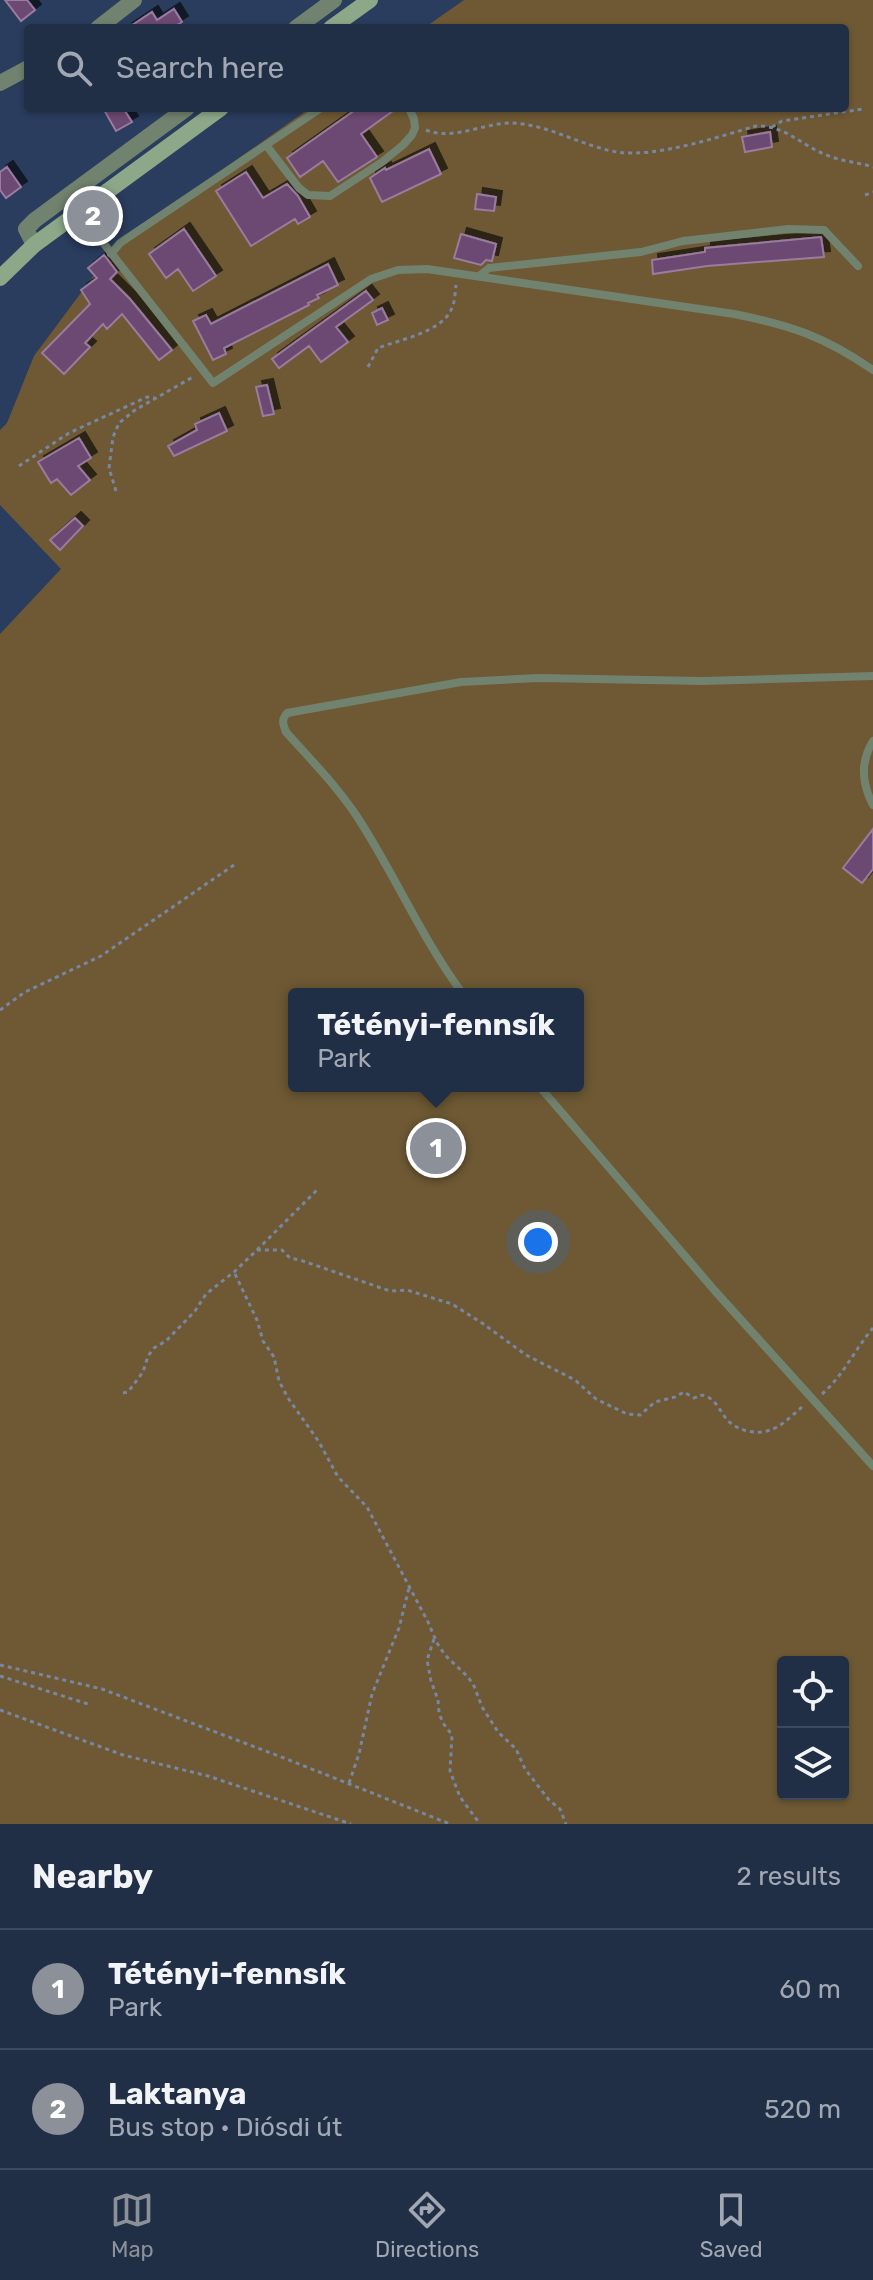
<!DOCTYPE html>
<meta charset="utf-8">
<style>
body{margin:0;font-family:Rubik,sans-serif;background:#28364d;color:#f1f3f6}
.controls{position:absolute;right:24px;bottom:24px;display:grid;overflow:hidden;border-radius:8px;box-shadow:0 2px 6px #0004}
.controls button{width:72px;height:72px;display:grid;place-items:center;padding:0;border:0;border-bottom:2px solid #3d4a5f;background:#202e46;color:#f1f3f6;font:40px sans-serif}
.you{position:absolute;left:538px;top:1242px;width:28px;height:28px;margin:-20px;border:6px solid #fff;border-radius:50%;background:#1a73e8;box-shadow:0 0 0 12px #1a73e833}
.badge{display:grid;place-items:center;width:52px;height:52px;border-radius:50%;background:#8c9099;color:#fff;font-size:26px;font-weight:700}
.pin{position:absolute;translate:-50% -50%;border:4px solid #fff;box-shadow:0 2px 8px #0006}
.popup{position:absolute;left:288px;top:988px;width:296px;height:104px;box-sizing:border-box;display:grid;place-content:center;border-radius:8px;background:#202e46;filter:drop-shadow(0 2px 6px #0005);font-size:26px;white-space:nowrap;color:#a2a8b3}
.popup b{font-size:30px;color:#f1f3f6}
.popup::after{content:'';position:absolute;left:50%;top:100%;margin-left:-16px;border:16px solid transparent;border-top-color:#202e46}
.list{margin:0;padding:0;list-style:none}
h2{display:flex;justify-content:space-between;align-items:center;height:104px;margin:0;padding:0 32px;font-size:34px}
h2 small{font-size:26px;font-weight:400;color:#a2a8b3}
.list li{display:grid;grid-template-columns:52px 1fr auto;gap:24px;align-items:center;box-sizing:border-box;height:120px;padding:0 32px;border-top:2px solid #3d4a5f}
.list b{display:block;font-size:30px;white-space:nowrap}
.list p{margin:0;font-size:26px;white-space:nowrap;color:#a2a8b3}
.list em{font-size:26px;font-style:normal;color:#a2a8b3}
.icon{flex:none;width:44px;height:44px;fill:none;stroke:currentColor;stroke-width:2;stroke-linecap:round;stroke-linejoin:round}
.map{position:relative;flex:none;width:873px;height:1824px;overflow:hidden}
.search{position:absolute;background:#202e46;box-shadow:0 2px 6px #0004;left:24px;right:24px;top:24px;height:88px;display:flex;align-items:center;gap:20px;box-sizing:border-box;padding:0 28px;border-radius:8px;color:#a2a8b3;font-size:30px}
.sheet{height:344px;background:#202e46}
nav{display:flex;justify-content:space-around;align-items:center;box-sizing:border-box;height:112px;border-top:2px solid #3d4a5f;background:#202e46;font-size:22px;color:#a2a8b3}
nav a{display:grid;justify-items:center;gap:4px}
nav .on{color:#8c9099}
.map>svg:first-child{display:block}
</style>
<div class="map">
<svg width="873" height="1824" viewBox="0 0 873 1824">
<defs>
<filter id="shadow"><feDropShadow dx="6" dy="-6" stdDeviation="0" flood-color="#0009"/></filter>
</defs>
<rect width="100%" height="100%" fill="#2a3d5e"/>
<!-- green -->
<path fill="#6e5934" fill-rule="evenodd" d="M464,0H873V1824H0V634L61,569L0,505V430L7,423L34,356L118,243L310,108H845V28H424ZM294,994H578V1086H294ZM783,1662H843V1794H783Z"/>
<!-- building -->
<path fill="#6c4873" stroke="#997b9e" stroke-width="2" filter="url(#shadow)" d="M5,0H27L35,10L21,21Z
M174,9L182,22L172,28H128L152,12L157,20Z
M103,108H123L132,122L116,131Z
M358,108H397L361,134L377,157L338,182L323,161L300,177L287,158Z
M770,132L772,147L745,152L742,137Z
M429,149L441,174L382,202L370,178L385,168L386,170Z
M7,167L21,187L6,198L0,190V172Z
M246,172L263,198L287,184L298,196L310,217L298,224L295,219L251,246L216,191Z
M477,194L496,197L494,211L475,209Z
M184,229L216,276L193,291L178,269L166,278L149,254Z
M461,234L496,244L492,261L486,260L481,265L454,258Z
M821,237L824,257L707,266L653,274L652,260L705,252V248Z
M104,255L117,272L110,279L130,299L172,350L159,360L122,314L107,329L103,324L85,343L90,347L64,374L42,353L90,304L81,290L97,278L88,268Z
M328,264L338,285L317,295L319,298L308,303L309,305L224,348L226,354L213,360L193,321L206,315L211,324Z
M366,291L373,300L336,327L348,342L321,362L309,346L279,368L272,359Z
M382,308L388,320L377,325L372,313Z
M267,385L274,414L263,416L256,387Z
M219,413L227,431L174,456L168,446L197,430L195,424Z
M79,438L91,458L78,466L90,480L71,495L57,479L51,483L38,462Z
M75,518L83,526L60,550L50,540Z
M873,829V869L862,883L843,868Z"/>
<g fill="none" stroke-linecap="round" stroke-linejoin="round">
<!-- path -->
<path stroke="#7887a1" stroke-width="3" stroke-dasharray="4 4" stroke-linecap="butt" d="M772,127L782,121L863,109
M426,130C452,141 484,123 511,123C548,124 581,146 617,152C655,158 718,137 756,126C784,125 800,144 824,154C839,161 857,162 873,167
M865,195L873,192
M368,367L378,348C399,340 441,332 451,310C455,303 455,293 456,285
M19,466L69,433L147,397L155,398
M116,491L109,468L113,437L119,423L135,410L193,377
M0,1010L25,992L101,956L234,865
M257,1250L318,1189
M235,1274L257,1320L263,1341L274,1357L279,1381L288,1398L319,1442L338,1477L367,1507L428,1622L437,1643L445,1655L468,1677L474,1686L482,1707L498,1732L516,1749L525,1769L549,1800L560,1809L566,1824
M123,1393L128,1392L143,1372L148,1356L154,1348L166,1341L195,1311L206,1294L234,1272L257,1250H282L290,1258L300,1260L390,1291L407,1290L452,1304L482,1323L526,1355L575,1380L596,1399L627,1414L640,1415L655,1402L675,1397L684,1392L694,1398C699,1396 702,1394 706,1396C717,1401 721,1413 728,1421C742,1433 761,1436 777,1427C786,1422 795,1413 803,1406
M822,1394C843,1376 855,1349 873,1328
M434,1639L427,1660L431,1681L438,1700L439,1713L443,1723L452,1735L450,1771L460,1797L480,1824
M0,1665L102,1689L284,1758L450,1824
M0,1676L91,1705
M0,1710L123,1755L208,1776L351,1824
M349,1783L359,1754L372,1694L399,1628L409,1588"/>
<!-- lane -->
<path stroke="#71826e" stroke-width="8" d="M266,145L299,188L308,195L330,196L382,162L403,145L412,135L415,128L414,119L409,108
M79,212L213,383L371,279L398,270L427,269L734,314C791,325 825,337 873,370
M111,254L120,243L321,108
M479,276L489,268L641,252L683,241L788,229L824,230L858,266
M873,741C860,762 862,784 873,805
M463,994C422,939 395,875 358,818C337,786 311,760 286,732C283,724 281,720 287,713L461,682L539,678L702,681L873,676
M539,1086L715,1291L873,1466"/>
<!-- street -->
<path stroke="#71826e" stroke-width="16" d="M98,28L134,0
M296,28L334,0
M0,83L28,68
M34,245L26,229L35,220L187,108"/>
<!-- secondary -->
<path stroke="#8da889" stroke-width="16" d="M331,28L370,0
M0,278L34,245L221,108"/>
</g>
</svg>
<div class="controls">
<button><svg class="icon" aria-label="locate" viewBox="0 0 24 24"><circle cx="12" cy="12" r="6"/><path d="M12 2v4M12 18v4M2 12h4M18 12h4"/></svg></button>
<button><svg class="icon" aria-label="layers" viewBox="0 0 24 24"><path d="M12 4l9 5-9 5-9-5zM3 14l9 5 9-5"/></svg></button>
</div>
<div class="you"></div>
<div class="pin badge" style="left:436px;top:1148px">1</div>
<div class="popup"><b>Tétényi-fennsík</b>Park</div>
<div class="pin badge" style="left:93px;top:216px">2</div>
<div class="search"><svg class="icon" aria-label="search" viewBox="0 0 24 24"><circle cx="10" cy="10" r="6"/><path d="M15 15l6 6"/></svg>Search here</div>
</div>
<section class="sheet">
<h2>Nearby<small>2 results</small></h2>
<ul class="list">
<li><span class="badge">1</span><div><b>Tétényi-fennsík</b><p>Park</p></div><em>60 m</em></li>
<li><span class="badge">2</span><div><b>Laktanya</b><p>Bus stop · Diósdi út</p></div><em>520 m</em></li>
</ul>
</section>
<nav>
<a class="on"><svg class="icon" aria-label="map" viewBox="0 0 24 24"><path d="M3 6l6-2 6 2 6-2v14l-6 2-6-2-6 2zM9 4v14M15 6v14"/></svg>Map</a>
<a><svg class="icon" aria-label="directions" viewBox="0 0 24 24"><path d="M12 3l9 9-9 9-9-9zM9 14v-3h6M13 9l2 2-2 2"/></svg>Directions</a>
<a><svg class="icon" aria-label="saved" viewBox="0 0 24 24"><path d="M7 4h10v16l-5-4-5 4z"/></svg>Saved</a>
</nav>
